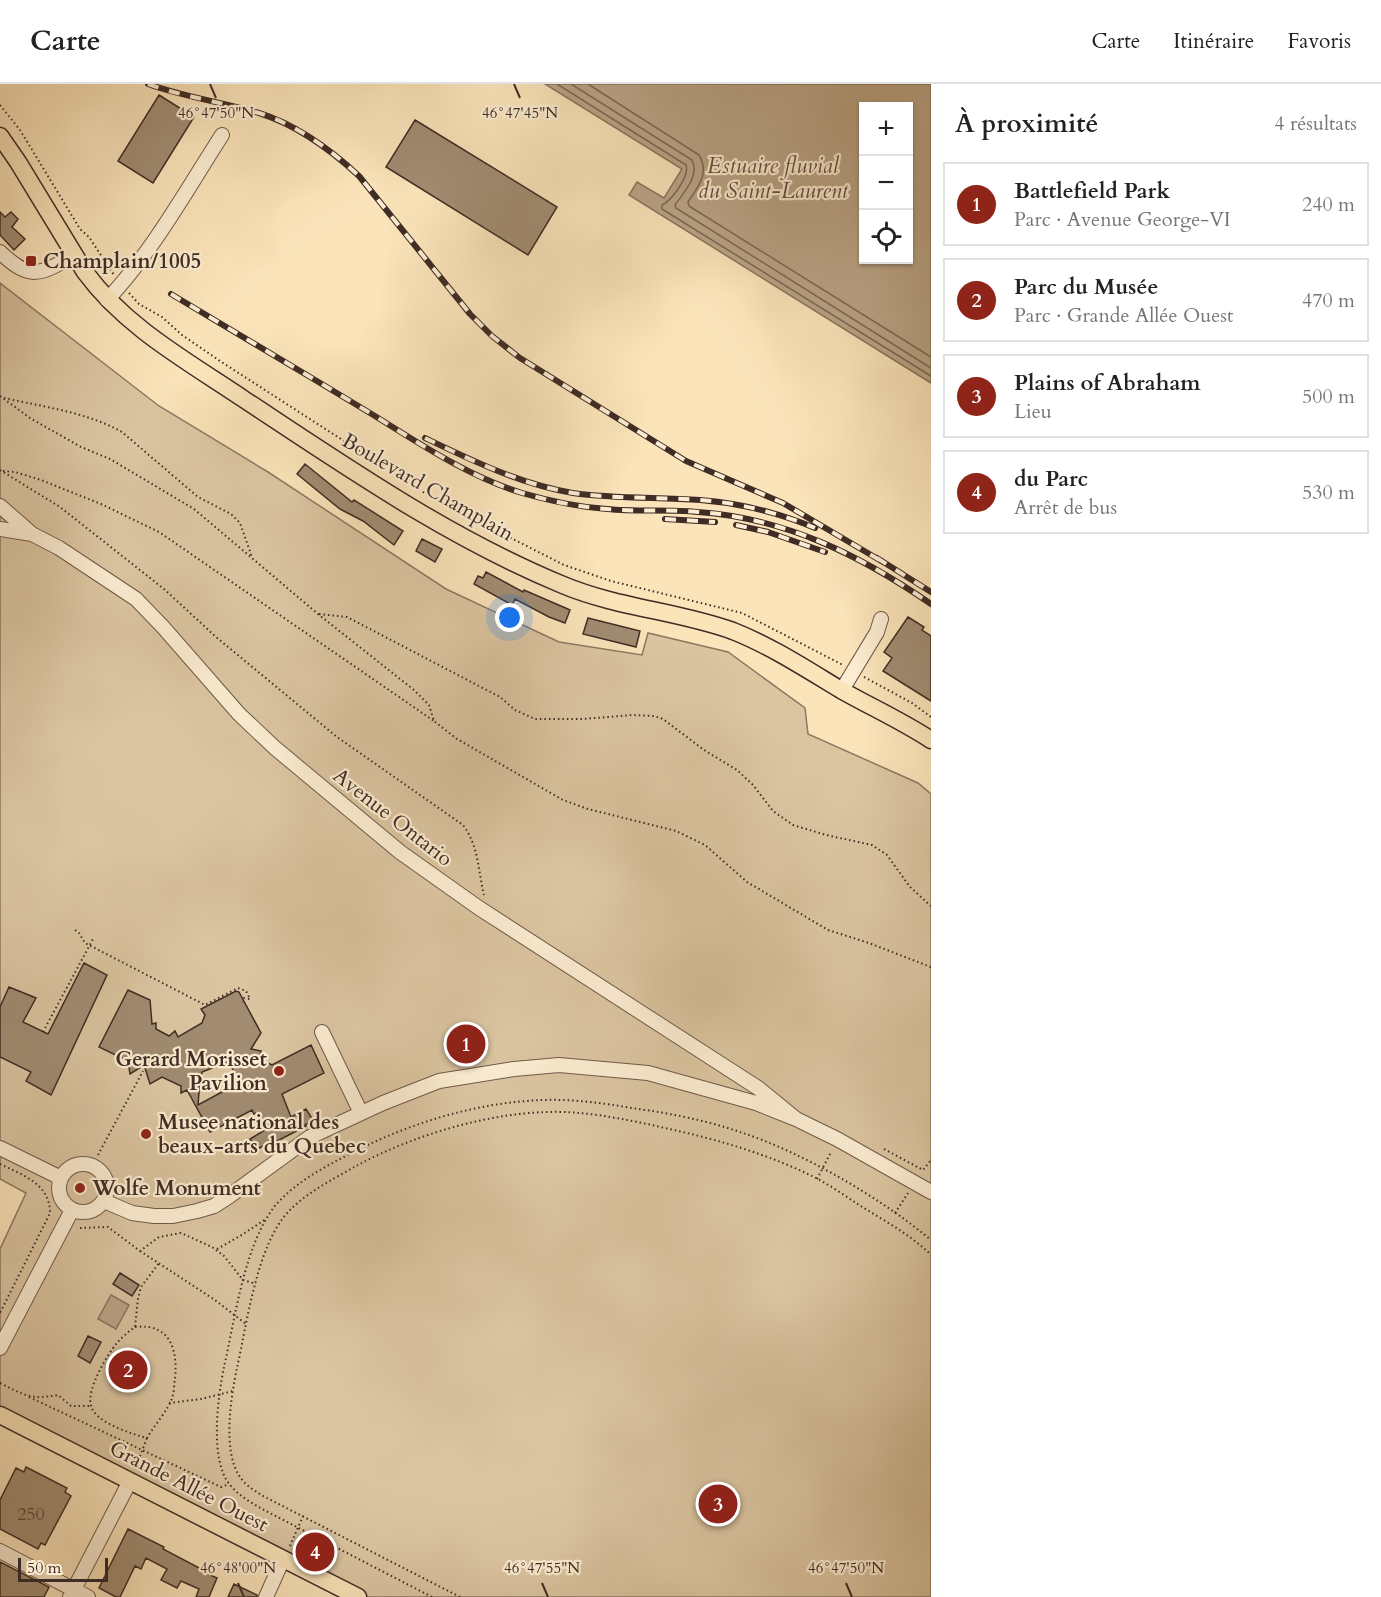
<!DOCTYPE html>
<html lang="fr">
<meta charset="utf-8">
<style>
body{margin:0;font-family:Cardo,serif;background:#f2f2f2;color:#222}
.controls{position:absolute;right:18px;top:18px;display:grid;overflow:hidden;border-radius:0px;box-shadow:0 2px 4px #0004}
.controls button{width:54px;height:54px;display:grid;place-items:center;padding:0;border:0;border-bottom:2px solid #e0e0e0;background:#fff;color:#222;font:30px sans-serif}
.scale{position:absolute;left:18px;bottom:15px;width:90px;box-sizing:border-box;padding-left:6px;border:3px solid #3f2c25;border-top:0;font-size:16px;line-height:21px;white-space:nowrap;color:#3f2c25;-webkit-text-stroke:4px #fcedd2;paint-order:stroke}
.you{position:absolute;left:510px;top:534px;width:21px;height:21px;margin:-15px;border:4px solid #fff;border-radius:50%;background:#1a73e8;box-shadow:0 0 0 9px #1a73e833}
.badge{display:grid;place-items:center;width:39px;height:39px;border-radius:50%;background:#8f2418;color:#fff;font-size:20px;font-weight:700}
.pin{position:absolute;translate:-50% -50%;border:3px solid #fff;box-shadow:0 2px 6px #0006}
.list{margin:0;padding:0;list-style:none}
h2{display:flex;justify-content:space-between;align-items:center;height:78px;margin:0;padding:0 24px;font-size:26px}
h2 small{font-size:20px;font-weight:400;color:#767676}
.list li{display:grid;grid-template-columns:39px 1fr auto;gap:18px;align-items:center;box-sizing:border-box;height:84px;margin:0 12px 12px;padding:0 12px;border:2px solid #e0e0e0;border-radius:0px}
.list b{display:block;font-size:22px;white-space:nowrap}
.list p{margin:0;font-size:20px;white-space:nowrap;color:#767676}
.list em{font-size:20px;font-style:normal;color:#767676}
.icon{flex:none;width:33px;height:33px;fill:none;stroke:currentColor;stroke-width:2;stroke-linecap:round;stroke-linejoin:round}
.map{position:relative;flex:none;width:931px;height:1513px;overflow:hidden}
header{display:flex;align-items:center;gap:36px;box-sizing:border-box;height:84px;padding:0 30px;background:#fff;border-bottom:2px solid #e0e0e0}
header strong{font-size:28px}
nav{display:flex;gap:33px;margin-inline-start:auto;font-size:21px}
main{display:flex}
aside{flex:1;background:#fff}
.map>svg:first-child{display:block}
</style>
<header>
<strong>Carte</strong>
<nav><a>Carte</a><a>Itinéraire</a><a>Favoris</a></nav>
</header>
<main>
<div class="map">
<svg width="931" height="1513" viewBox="0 0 931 1513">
<rect width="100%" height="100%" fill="#fbe4ba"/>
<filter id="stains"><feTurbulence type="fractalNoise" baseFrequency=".00333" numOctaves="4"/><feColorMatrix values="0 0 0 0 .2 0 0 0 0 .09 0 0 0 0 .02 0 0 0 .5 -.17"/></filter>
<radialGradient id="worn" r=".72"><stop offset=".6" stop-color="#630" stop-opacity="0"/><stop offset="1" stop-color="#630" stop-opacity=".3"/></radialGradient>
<!-- green -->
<path fill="#dbc5a1" stroke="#8d7863" stroke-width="1.5" d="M0,199L159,322L268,388L446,505L559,558L642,571L648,549L728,568L805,624L808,650L918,699L931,710V1513H357L0,1331V1165L26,1109L0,1095Z"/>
<!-- water -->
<path fill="#bba587" stroke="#897560" stroke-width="1.5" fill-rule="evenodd" d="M545,0H931V299L629,111L637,98L664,114L682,85ZM908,22V176H864V22Z
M111,1211L129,1221L116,1245L98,1235Z"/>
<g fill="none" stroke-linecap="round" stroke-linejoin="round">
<!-- shore -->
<path stroke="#7d6856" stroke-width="1.5" d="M557,0L686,81C690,92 672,116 662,121V125L931,292
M571,0L692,76C700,92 684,108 675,121L676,124L931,284
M588,0L699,71C710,89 698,103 688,118L689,122L931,273"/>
</g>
<!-- building -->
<path fill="#a18c72" stroke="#3f2c25" stroke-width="1.5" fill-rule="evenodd" d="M159,11L194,33L153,99L118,77Z
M415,36L557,123L528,171L386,83Z
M0,128L5,133L11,128L18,135L12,143L25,155L14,166L0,151Z
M305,380L352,418L354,416L403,447L394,461L363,437L340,425L297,390Z
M422,455L442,465L435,478L416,467Z
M486,488L523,508L524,506L570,526L565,539L549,533L515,515L512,521L474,500L478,492L483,494Z
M908,533L924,543L922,546L931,552V617L883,587L892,574L884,568Z
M588,534L640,547L636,563L583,550Z
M84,879L107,891L51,1011L26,997L31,988L0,973V923L9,903L36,914L23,938L48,950Z
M128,906L150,916L152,940L156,939V945L169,952L175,947L178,953L202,939L205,931L201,925L236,907L239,908L261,949L251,965L261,967L260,975L272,981L311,961L324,989L282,1010L291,1033L306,1025L313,1036L305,1041L306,1042L264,1064L263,1062L256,1066L250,1055L265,1046L256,1029L254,1030L252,1026L210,1048L187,1006L181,1009V1002L162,993L150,1000L144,981L130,990L128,977L99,963ZM225,979L232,984L237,993L235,1001L198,1021L200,996L202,988Z
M120,1189L139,1201L132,1212L113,1200Z
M88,1252L101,1258L90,1279L78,1272Z
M26,1383L67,1404L65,1408L71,1412L45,1461L41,1459L38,1465L0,1445V1416L16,1384L24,1388Z
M128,1445L164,1463L163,1465L201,1485H209L212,1492L217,1494L209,1513H196L199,1505L181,1497L177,1504L161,1496L167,1485L146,1474L141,1485L135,1482L120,1513H116L99,1504Z
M0,1478L49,1503L44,1513H0Z
M234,1500L257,1511V1513H228Z"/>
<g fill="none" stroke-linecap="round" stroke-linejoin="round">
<!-- minor casing -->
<g stroke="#6e5a4a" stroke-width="16">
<path id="minor" d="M0,168C30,197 40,191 74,171
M107,216C153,167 186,107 222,51
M0,422L32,450L59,464L136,515L163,543L239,630L275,664L400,768L479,824L758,1004L796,1035
M0,445L32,450
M842,606L877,548L881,535
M322,948L361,1029
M0,1064L61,1094
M59 1104a24 24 0 1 1 48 0a24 24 0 1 1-48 0Z
M104,1117L132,1129L154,1132H173L197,1127L214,1122L228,1113L310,1053L383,1019L439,997L514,985L559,981L648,989L756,1019L796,1035L837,1055L931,1108
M0,1264L72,1126
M0,1467L88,1513
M70,1513L130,1397
M266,1513L283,1475"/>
</g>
<!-- major casing -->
<g stroke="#3f2c25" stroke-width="19">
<path id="major" d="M0,52L18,78L85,188C126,244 189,278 245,316C348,384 449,454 563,501C618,524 678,527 733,547C771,562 806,585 841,606C871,623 902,637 931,656
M0,1331L358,1513"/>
</g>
<!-- path -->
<path stroke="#3f2c25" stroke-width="2" stroke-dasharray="1.5 3" stroke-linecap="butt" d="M0,21L20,46L80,145L89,153L114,191
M129,209L139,220L162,233L182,251L220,277L423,408L486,445L507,452L564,481L611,497L742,529L843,581
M0,312L30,334L81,363L110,375L194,425L318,530L414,606L429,621L434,637L457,655L563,716L588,725L676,747L705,761L747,798L828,846L869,859L931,883
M4,314C44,323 86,328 122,348L198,413L231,430L240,439L252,473
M0,386L60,423L164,505L216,553L337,653L463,741C479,762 478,787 484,811
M3,387L15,388L41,396L101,420L159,448L434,637
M319,530L347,533L500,613L515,626L535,635H583L632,631L654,632L663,635L704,666L737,686L753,701L773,727L793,741L826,751L872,761L887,771L910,803L931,822
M864,593L912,619L931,633
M75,846L79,849L85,859L205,921L238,904L246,907L250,915L244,914L243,918
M43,948L93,855
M884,1065L923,1086L931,1076
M98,1071L143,987
M0,1080C23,1091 50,1100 50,1129L0,1229
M817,1095L831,1068
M895,1129L908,1109
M80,1144L108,1143L140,1167L159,1153L181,1149L212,1163L224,1172L243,1196L256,1200
M217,1165L240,1152L266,1135
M140,1167L215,1216L246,1240
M135,1243C170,1239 178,1265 175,1295C174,1301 174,1309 172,1314C169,1325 153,1343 147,1354C132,1350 96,1339 91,1322C86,1306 107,1271 117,1259C122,1253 128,1248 135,1243L138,1215L141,1203L159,1179
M0,1299C24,1311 30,1316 58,1311L71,1322H91
M29,1313L221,1403L229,1400
M169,1319L201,1315L233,1307
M135,1385L147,1354
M290,1462L303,1432
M432,1513L264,1426C252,1419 239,1412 230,1401C209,1376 218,1313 224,1283C235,1235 244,1163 274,1123C298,1094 338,1076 370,1060C423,1035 484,1018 543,1016C573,1015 602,1019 632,1024C668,1029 705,1036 740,1048C802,1068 881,1114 931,1156
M460,1513L263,1412C255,1407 245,1401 240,1393C222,1367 231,1313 237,1284C247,1239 257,1160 289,1127C307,1108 334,1095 356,1082C419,1048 508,1022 580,1029C612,1032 643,1039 674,1046C723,1057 773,1072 818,1095C831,1102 844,1111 856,1119C881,1135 910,1150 931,1171"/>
<!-- minor -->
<use href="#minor" stroke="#fcedd2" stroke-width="14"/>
<!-- major -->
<use href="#major" stroke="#fbe4ba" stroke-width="16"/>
<!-- rail casing -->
<g stroke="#3f2c25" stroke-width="6">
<path id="rail" d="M148,0C184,13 222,18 259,29C297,41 330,65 359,92L470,230L492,252L520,274L686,377L783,419L883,478
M171,210C238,250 304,289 370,329C419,359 467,392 522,409C550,417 578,423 607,425C637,428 668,425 698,428C785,434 860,471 931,520
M425,354C473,377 520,400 573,409C615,415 658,413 700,416C740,419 779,429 815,444
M665,435L715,438
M736,441L768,448L825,468
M877,474L931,508"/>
</g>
<!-- rail -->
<use href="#rail" stroke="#fcedd2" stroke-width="4" stroke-dasharray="11" stroke-linecap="butt"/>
</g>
<!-- ticks -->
<path fill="none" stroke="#3f2c25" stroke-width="2" d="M210,0L216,14M514,0L520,14M238,1499L244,1513M542,1499L548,1513M846,1499L852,1513"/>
<!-- markers -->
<g fill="#8f2418" stroke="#fcedd2" stroke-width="2">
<rect x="25" y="171" width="12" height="12" rx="3"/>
<circle cx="279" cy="987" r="6"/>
<circle cx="146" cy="1050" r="6"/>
<circle cx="80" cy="1104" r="6"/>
</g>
<g text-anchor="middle" stroke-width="4.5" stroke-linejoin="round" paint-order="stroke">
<!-- number labels -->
<g font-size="18" fill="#584438">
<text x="31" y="1436">250</text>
</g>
<!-- poi labels -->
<g font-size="21" font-weight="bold" fill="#3f2c25" stroke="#fcedd2" text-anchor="start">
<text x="43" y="184">Champlain/1005</text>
<text x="267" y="982" text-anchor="end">Gerard Morisset<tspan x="267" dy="24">Pavilion</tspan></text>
<text x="158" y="1045">Musee national des<tspan x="158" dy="24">beaux-arts du Quebec</tspan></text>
<text x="92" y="1111">Wolfe Monument</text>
</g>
<!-- street labels -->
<g font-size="21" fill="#3f2c25" stroke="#fcedd2">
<text transform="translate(428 403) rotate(30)" y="7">Boulevard Champlain</text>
<text transform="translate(393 733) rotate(38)" y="7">Avenue Ontario</text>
<text transform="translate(189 1402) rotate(27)" y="7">Grande Allée Ouest</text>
</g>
<!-- water labels -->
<g font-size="22" font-style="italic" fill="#645042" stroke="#fcedd2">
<text x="773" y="89">Estuaire fluvial<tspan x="773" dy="25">du Saint-Laurent</tspan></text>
</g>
</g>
<g font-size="15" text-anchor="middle" fill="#3f2c25" stroke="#fcedd2" stroke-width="4.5" stroke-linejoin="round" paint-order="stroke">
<text x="216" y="34">46°47'50"N</text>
<text x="520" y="34">46°47'45"N</text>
<text x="238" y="1489">46°48'00"N</text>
<text x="542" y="1489">46°47'55"N</text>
<text x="846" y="1489">46°47'50"N</text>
</g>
<rect width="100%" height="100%" filter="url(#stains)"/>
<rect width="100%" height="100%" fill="url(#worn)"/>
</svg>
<div class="controls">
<button>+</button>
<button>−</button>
<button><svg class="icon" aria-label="locate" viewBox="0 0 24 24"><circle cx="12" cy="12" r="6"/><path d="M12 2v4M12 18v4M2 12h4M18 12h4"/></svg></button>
</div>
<div class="scale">50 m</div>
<div class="you"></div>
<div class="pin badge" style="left:466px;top:960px">1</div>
<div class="pin badge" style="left:128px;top:1286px">2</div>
<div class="pin badge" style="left:718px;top:1420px">3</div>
<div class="pin badge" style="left:315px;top:1468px">4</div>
</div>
<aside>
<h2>À proximité<small>4 résultats</small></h2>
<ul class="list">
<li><span class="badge">1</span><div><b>Battlefield Park</b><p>Parc · Avenue George-VI</p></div><em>240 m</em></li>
<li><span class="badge">2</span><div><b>Parc du Musée</b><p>Parc · Grande Allée Ouest</p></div><em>470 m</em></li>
<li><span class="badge">3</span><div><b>Plains of Abraham</b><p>Lieu</p></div><em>500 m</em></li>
<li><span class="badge">4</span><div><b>du Parc</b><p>Arrêt de bus</p></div><em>530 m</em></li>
</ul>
</aside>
</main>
